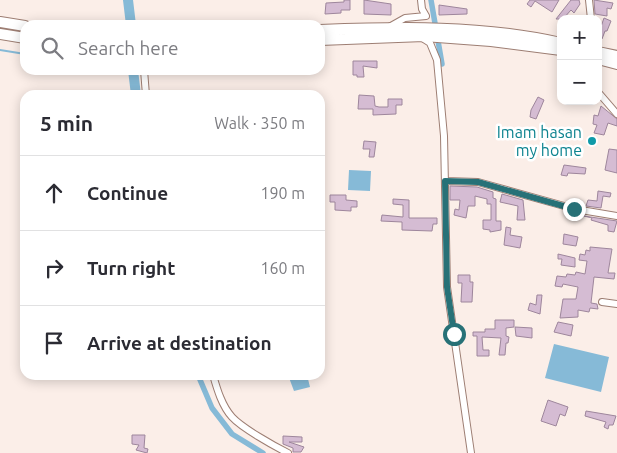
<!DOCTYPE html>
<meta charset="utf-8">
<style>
body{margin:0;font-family:Ubuntu,sans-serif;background:#f2f2f3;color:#2b2b33}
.controls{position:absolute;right:15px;top:15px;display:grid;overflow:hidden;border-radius:10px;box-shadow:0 2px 12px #0003}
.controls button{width:45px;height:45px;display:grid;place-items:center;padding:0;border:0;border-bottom:1px solid #e1e1e2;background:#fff;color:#2b2b33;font:25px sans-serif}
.stop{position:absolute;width:15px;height:15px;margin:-11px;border:4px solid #277177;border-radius:50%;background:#fff}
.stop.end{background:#277177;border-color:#fff;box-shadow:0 1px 5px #0008}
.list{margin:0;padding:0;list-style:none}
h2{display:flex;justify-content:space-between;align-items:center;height:65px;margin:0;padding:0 20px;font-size:21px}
h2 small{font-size:16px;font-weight:400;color:#7c7c81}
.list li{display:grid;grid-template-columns:32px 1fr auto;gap:15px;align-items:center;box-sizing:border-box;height:75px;padding:0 20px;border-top:1px solid #e1e1e2}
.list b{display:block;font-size:19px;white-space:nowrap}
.list em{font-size:16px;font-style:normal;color:#7c7c81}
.icon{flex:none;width:28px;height:28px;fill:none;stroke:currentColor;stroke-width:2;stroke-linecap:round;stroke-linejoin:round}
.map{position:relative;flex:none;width:617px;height:453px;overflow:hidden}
.search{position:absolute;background:#fff;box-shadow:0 2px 12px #0003;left:20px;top:20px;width:305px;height:55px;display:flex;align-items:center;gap:12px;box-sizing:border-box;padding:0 18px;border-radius:15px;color:#7c7c81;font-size:19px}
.panel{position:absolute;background:#fff;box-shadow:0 2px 12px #0003;left:20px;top:90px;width:305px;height:290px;border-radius:15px}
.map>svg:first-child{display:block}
</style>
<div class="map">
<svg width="617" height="453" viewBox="0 0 617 453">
<rect width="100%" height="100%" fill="#fbeee8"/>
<!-- water -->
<path fill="#86bad7" d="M349,170L371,171L370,191L348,190Z
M554,344L609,357L601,392L545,378Z
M288,375H307L310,387L294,391Z"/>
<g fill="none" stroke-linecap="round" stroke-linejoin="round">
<!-- stream -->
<path stroke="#86bad7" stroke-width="2" d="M0,50L25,54"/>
<!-- canal -->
<path stroke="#86bad7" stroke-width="5.5" d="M431,0L442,64
M198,375L212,408L232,434L263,453"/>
<!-- river -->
<path stroke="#86bad7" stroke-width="10" d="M128,0L131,25
M133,70L136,95"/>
</g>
<!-- building -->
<path fill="#d5bcd3" stroke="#9e869c" d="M344,0H350V10H341V13L325,14L326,3L344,2Z
M364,0L391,4V15L364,14Z
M530,0H559L552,12L535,1L531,7L527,4Z
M571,0H579L580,4L574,13L571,10L563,19H556Z
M594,0L613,3L611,9L607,8V16L595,14Z
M439,5L467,9V14L439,15Z
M604,18L611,21L607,31H605L602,39L598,38V35Z
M353,61H377V68L363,66L364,77H357V75H353Z
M359,95L374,96L375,106L379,107H388V99H402V105H396V114L373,115V109H358Z
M538,97L544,100L536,119L530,117L531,110Z
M601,106L617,119V126L608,123L604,135L594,133L597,125L593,124L594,115L598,116Z
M364,141L376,142L374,157H369L370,149H363Z
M609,149L617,150V173L605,170Z
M564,165L586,168L585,174L568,173L567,176L561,175Z
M450,186L477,187L493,192V198L496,199V221H501V230L490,232V230L483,229V220H491V204H487V199L475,196V206H468L466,218L454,215L455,209L459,210L460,200H450Z
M598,191L611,193L610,197L603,196L601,208L586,206L588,200L597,201Z
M502,194L523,200L525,220H517L518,206L500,202Z
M330,195H346V200L357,201V207H351V211L335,210V202H330Z
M393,199L409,200V218H437V224H433L432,231L402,230V222L381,221L382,215L403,217V205L393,204Z
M584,216L617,221L614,232L608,231V225L591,220L592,218Z
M506,227L511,228L510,235L522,237L520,248L504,245Z
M564,234L578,237L576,246L563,244Z
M590,247L612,249L608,273H615L614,279L594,277L591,303L597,304L598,309L590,308L589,312L578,310V317L560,318L563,299H576L578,287L563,284L562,287L555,286L557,276L566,277L567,274L575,275L576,272L585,274L587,261L579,260L580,254L585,255L586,250L590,251Z
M558,254L575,258V267L561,265L562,259H558Z
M458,275H470V282H473L472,302H461L462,283H458Z
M537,295H542L540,314L528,310L530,303L536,305Z
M495,320H514V327L506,328V336L509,337L508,343H506L505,355H499L501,338L482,337L483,350H489V356H477V336H473V332H485V329H495Z
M558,322L573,325L571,336L554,332Z
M515,327L532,328V338L516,336Z
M548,400L568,407L565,416L560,414L556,426L541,421Z
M586,411L616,416L613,425H609L608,429L604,427L606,422L585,416Z
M132,435H145L144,448L148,449L147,453L136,450L139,445L132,444Z
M283,436L302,437V442H289L304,447L301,452H293V448L283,444Z"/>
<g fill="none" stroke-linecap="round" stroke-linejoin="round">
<!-- minor casing -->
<g stroke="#9d7e73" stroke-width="8">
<path id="minor" d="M589,0L591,19
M389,27L405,18L426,16L422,9L421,0
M419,36L430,43L437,60L444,136L447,287L471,453
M144,70L146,95
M598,92L617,114
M445,181L478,182L575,209L617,216
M602,302L617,304
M213,375C217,389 222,406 232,417C242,428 274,446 288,453"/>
</g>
<!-- highway casing -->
<g stroke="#9d7e73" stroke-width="12">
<path id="highway" d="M0,22L25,26
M320,30C401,27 481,25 561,43
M0,34L25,38
M320,40L424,36L491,41L561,50
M598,52L617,56
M598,59L617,64"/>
</g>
<!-- minor -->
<use href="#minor" stroke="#fff" stroke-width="6"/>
<!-- highway -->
<use href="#highway" stroke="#fff" stroke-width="10"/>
</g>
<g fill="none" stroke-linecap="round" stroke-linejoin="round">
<!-- route -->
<path stroke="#277177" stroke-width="6" d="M454,334L447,287L445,181L478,182L574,209"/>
</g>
<!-- markers -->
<circle fill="#0f9aa8" stroke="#fff" stroke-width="2" cx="592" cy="141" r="5"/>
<g text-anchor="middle" stroke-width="5" stroke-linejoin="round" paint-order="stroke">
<!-- culture labels -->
<g font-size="16" fill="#0d838f" stroke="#fff" text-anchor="end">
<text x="582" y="138">Imam hasan<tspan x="582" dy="18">my home</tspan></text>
</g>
</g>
</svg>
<div class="controls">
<button>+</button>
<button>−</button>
</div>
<div class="stop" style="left:454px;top:334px"></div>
<div class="stop end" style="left:574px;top:209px"></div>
<div class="search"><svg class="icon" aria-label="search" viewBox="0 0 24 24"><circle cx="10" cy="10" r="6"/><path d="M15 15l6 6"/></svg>Search here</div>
<section class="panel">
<h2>5 min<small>Walk · 350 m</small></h2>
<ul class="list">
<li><svg class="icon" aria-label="ahead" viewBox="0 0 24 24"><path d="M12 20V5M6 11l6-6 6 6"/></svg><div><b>Continue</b></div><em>190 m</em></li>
<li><svg class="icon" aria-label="right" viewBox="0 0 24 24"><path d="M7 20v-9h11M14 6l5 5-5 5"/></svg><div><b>Turn right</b></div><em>160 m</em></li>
<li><svg class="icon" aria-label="arrive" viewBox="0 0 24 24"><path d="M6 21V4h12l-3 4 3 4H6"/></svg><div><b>Arrive at destination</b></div></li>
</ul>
</section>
</div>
